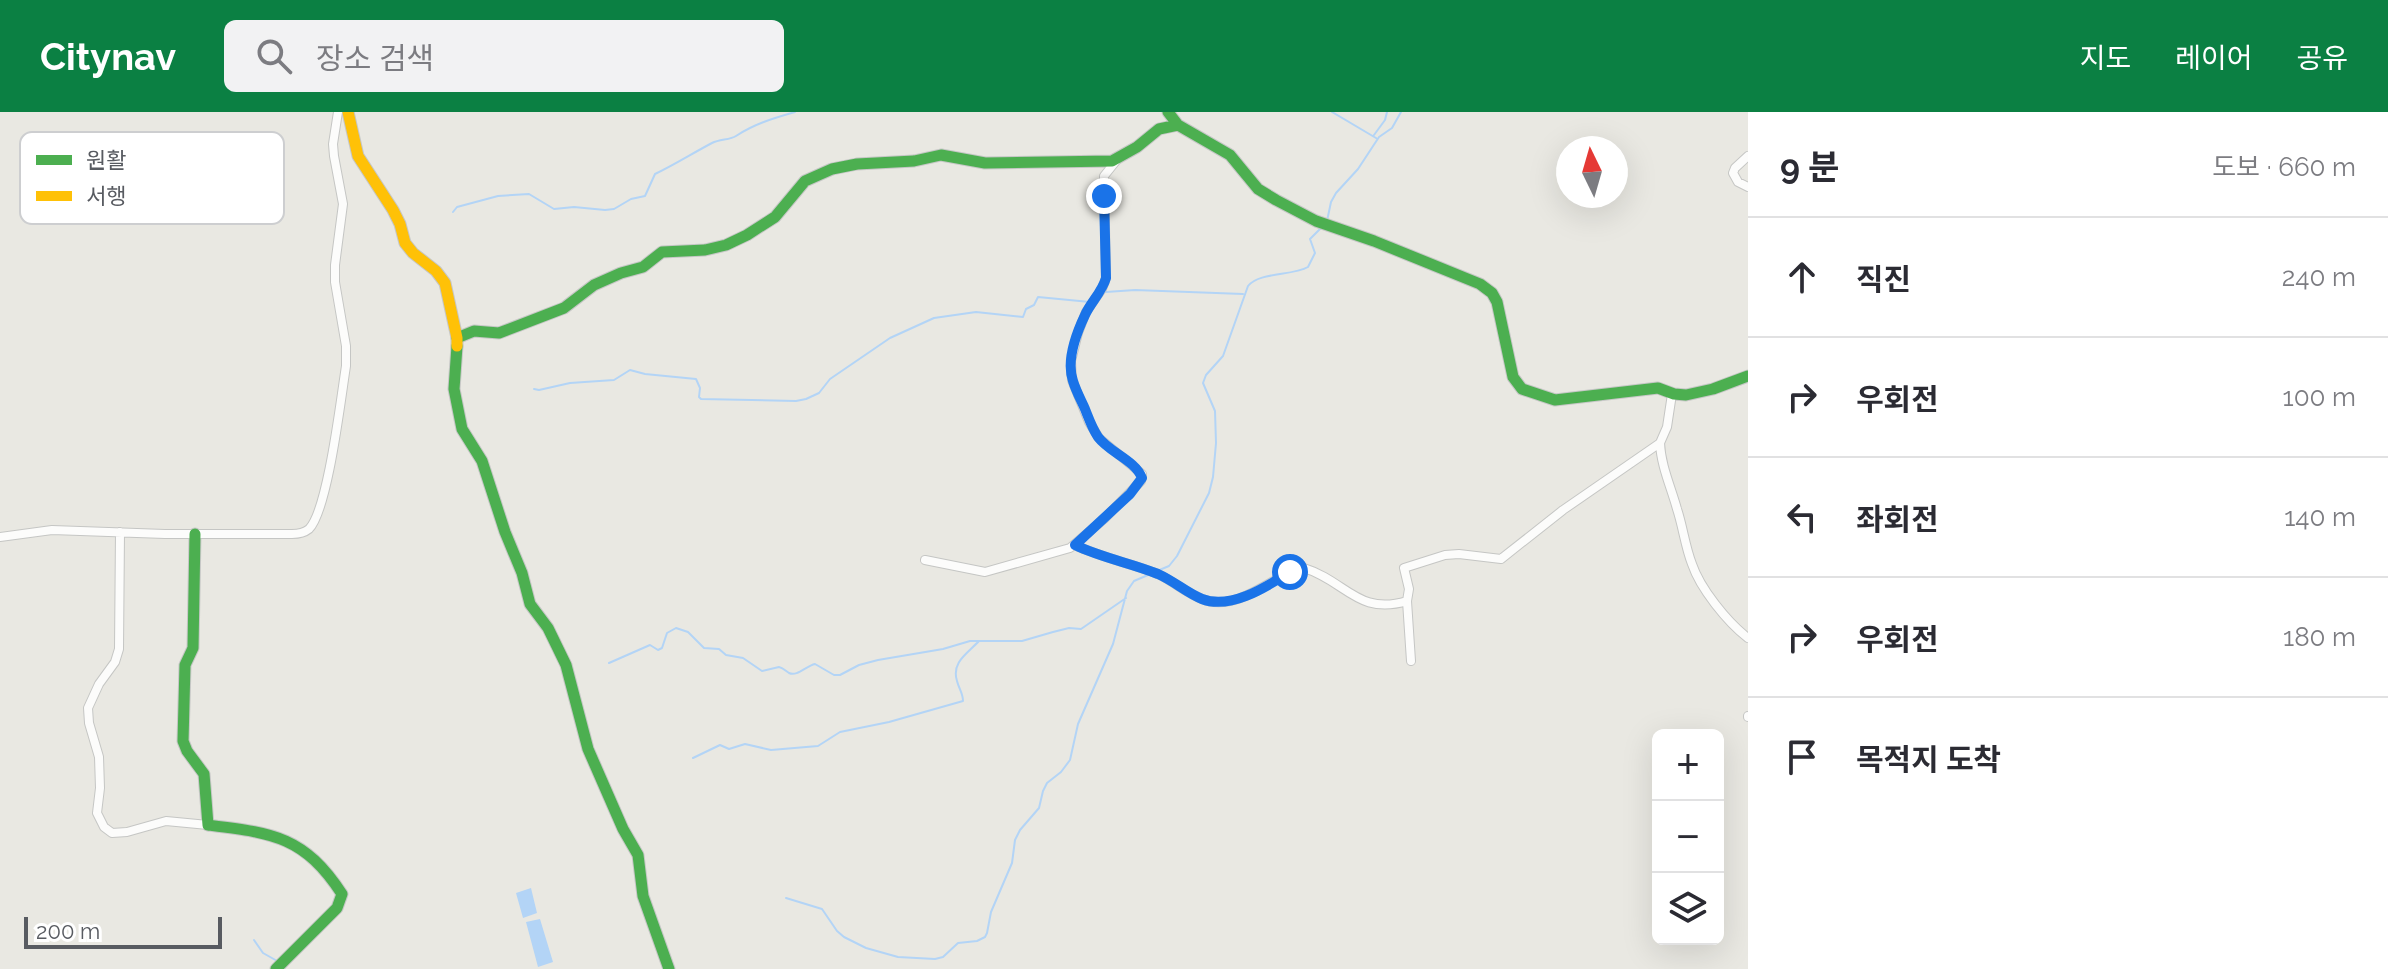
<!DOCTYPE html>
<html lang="ko">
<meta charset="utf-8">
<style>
body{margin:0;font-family:Raleway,"Noto Sans KR",sans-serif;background:#f2f2f3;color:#2b2b33}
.controls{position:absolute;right:24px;bottom:24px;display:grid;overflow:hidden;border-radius:12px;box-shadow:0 8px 32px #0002}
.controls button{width:72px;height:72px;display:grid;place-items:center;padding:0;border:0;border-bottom:2px solid #e1e1e2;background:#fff;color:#2b2b33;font:40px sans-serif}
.compass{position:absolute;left:1556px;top:24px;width:72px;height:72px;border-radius:50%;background:#fff;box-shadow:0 8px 32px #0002;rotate:355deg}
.scale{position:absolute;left:24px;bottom:20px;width:198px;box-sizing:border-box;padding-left:8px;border:4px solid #585b61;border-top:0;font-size:22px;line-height:28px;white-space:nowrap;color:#585b61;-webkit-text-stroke:6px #fff;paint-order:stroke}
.stop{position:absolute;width:24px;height:24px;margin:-18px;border:6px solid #1a73e8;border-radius:50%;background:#fff}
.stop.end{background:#1a73e8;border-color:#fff;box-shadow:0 2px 8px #0008}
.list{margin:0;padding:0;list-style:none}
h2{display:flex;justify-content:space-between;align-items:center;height:104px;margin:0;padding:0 32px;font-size:34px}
h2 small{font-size:26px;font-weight:400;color:#7c7c81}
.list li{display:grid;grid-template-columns:52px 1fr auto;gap:24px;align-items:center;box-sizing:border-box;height:120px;padding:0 32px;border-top:2px solid #e1e1e2}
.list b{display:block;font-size:30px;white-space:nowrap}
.list em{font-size:26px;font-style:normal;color:#7c7c81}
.icon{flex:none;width:44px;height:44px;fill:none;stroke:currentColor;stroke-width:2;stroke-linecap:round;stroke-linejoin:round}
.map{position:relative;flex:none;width:1748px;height:857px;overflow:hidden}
header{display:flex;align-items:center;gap:48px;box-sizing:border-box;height:112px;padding:0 40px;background:#0b8043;color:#fff}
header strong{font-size:38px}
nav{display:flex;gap:44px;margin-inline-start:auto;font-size:28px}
.search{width:560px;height:72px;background:#f2f2f3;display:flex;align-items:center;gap:20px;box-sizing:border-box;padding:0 28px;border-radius:12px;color:#7c7c81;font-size:30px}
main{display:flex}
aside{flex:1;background:#fff}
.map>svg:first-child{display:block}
</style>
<header>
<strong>Citynav</strong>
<div class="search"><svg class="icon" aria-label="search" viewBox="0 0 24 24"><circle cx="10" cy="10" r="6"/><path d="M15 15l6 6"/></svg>장소 검색</div>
<nav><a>지도</a><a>레이어</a><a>공유</a></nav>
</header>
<main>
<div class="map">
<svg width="1748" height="857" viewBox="0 0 1748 857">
<rect width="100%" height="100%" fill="#e9e8e2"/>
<!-- water -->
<path fill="#b3d4f6" d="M531,776L537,801L523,806L516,781Z
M540,807L553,850L538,855L526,810Z"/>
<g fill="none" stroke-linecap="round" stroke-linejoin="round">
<!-- stream -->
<path stroke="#b3d4f6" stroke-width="2" d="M1332,0L1376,26
M1374,23L1385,8L1387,0
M453,100L457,95L498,84L529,82L554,97L574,95L605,98L614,97L631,87L645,84L655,62C674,53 693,41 712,31C720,27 730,28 736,24C754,12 774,6 795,0
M1327,109L1331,90L1336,81L1358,57L1379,25L1392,16L1401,0
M1106,180L1135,178L1243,182
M534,277L539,278L570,271L614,268L630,258L645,262L696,267L700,276L699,285L701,287L796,289L806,287L819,281L830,267L890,226L934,206L976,200L1023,205L1026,197L1034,193L1038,185L1090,190
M1157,459L1169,454L1177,444L1209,381L1213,365L1216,331L1215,299L1203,271L1206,263L1223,244L1248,174C1259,160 1292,164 1308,155L1315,141L1310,127L1322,115
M609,551L650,533L658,538L662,536L667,521L676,516L688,520L704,536L719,537L726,543L743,546L762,559L779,555C783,556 786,559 789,561C797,565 806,554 815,552L834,563H840L859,553L878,548L943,537L970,529H1022L1053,520L1069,516L1081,517L1126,486
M693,646L720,633L729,637L745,632L771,638L818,634L840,620L889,610L963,589C963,581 959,577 957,569C951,550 968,541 979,529
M786,786L822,797L837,819L844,825L866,836L898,845L935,847L943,845L958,831L977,829L985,825L987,821L991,800L1012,751L1015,728L1020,718L1039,696L1043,679L1047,671L1061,660L1070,648L1078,612L1113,532L1127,479L1134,469L1148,463
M254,828L263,841L279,850"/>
<!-- street casing -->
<g stroke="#c5c6c4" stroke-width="10">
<path id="street" d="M1748,44L1735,56L1733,61L1738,70L1748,75
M1660,331C1661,354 1671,375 1677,397C1683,415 1685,434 1692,452C1700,476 1727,510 1748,526
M120,420L119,537L115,550L99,572L88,596L89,611L99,645L100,676L97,701L104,715L112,721L127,720L166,709L208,713
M0,425L52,418L165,422H292C298,422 304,421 309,417C328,398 341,285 346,254V234L335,170V153L343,92L334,44L333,32L338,0
M1075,433C1102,446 1131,451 1158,462C1173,469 1186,481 1202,487C1234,500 1268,470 1295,457L1304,456C1346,469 1358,504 1407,489
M925,448L985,460L1070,436L1104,407L1141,369L1142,362L1099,326L1089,310L1072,268L1071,249L1078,221L1086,200L1102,177L1106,166L1104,64L1116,49
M1411,549L1407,489L1409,477L1404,456L1445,443L1459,442L1501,447L1563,398L1660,331L1667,315L1672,282
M1748,604V605"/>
</g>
<!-- fast casing -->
<g stroke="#c6c7c6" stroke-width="13">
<path id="fast" d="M1168,0L1178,13L1230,43L1258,77L1276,88L1316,109L1374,129L1480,172L1492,181L1497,190L1513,265L1522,277L1555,288L1658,276L1674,282L1686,283L1713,277L1748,264
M457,226L474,219L499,221L564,196L594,173L621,161L643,155L662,140L705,138L726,133L747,123L775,105L805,69L832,57L857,52L914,49L941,43L985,51L1112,49L1137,35L1159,17L1178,13
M457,234L454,277L462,317L482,349L505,420L522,461L530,492L548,516L566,553L588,637L623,717L638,743L643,784L669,857
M195,422L193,536L185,553L183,629L187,639L204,662L208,713C273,721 304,724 342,782L337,796L276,857"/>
</g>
<!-- slow casing -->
<g stroke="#c6c7c6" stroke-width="13">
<path id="slow" d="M348,0L358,44L393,98L400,112L405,131L413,141L436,159L445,171L457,226V234"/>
</g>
<!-- street -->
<use href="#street" stroke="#fcfcfb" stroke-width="8"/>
<!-- fast -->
<use href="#fast" stroke="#4caf50" stroke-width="11"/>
<!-- slow -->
<use href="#slow" stroke="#ffc107" stroke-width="11"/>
</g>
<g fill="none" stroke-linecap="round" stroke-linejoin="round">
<!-- route -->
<path stroke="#1a73e8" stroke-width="10" d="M1104,84L1106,166C1102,180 1091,190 1085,203C1076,222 1066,249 1073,269C1076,279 1081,288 1085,297C1089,307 1092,316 1098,325C1110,341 1135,348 1142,366L1130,382L1075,433C1102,446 1131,451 1158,462C1174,469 1187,481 1202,487C1231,498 1266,475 1290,460"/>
</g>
<!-- legend -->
<rect x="20" y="20" width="264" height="92" rx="12" fill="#fff" stroke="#cdced0" stroke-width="2"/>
<rect x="36" y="43" width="36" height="10" fill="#4caf50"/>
<rect x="36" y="79" width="36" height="10" fill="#ffc107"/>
<g font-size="22" fill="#585b61">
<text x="86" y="56">원활</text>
<text x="86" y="92">서행</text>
</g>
</svg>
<div class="controls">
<button>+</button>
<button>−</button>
<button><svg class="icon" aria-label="layers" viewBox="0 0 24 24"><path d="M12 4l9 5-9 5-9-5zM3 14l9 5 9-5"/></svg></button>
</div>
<svg class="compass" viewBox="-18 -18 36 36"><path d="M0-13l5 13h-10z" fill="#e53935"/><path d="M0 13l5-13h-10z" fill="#7c7c81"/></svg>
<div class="scale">200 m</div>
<div class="stop" style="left:1290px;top:460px"></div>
<div class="stop end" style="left:1104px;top:84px"></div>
</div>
<aside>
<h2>9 분<small>도보 · 660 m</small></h2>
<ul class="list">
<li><svg class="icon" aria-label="ahead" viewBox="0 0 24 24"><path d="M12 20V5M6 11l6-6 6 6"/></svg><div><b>직진</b></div><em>240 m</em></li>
<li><svg class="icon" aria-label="right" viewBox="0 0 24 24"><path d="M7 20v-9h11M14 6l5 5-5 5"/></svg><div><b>우회전</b></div><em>100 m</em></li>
<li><svg class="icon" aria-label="left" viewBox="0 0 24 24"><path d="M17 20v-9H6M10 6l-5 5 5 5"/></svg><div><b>좌회전</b></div><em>140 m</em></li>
<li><svg class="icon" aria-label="right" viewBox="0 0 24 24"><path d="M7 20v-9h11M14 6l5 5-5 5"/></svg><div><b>우회전</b></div><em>180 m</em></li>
<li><svg class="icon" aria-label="arrive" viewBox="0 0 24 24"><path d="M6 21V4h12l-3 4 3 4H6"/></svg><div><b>목적지 도착</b></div></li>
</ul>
</aside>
</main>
